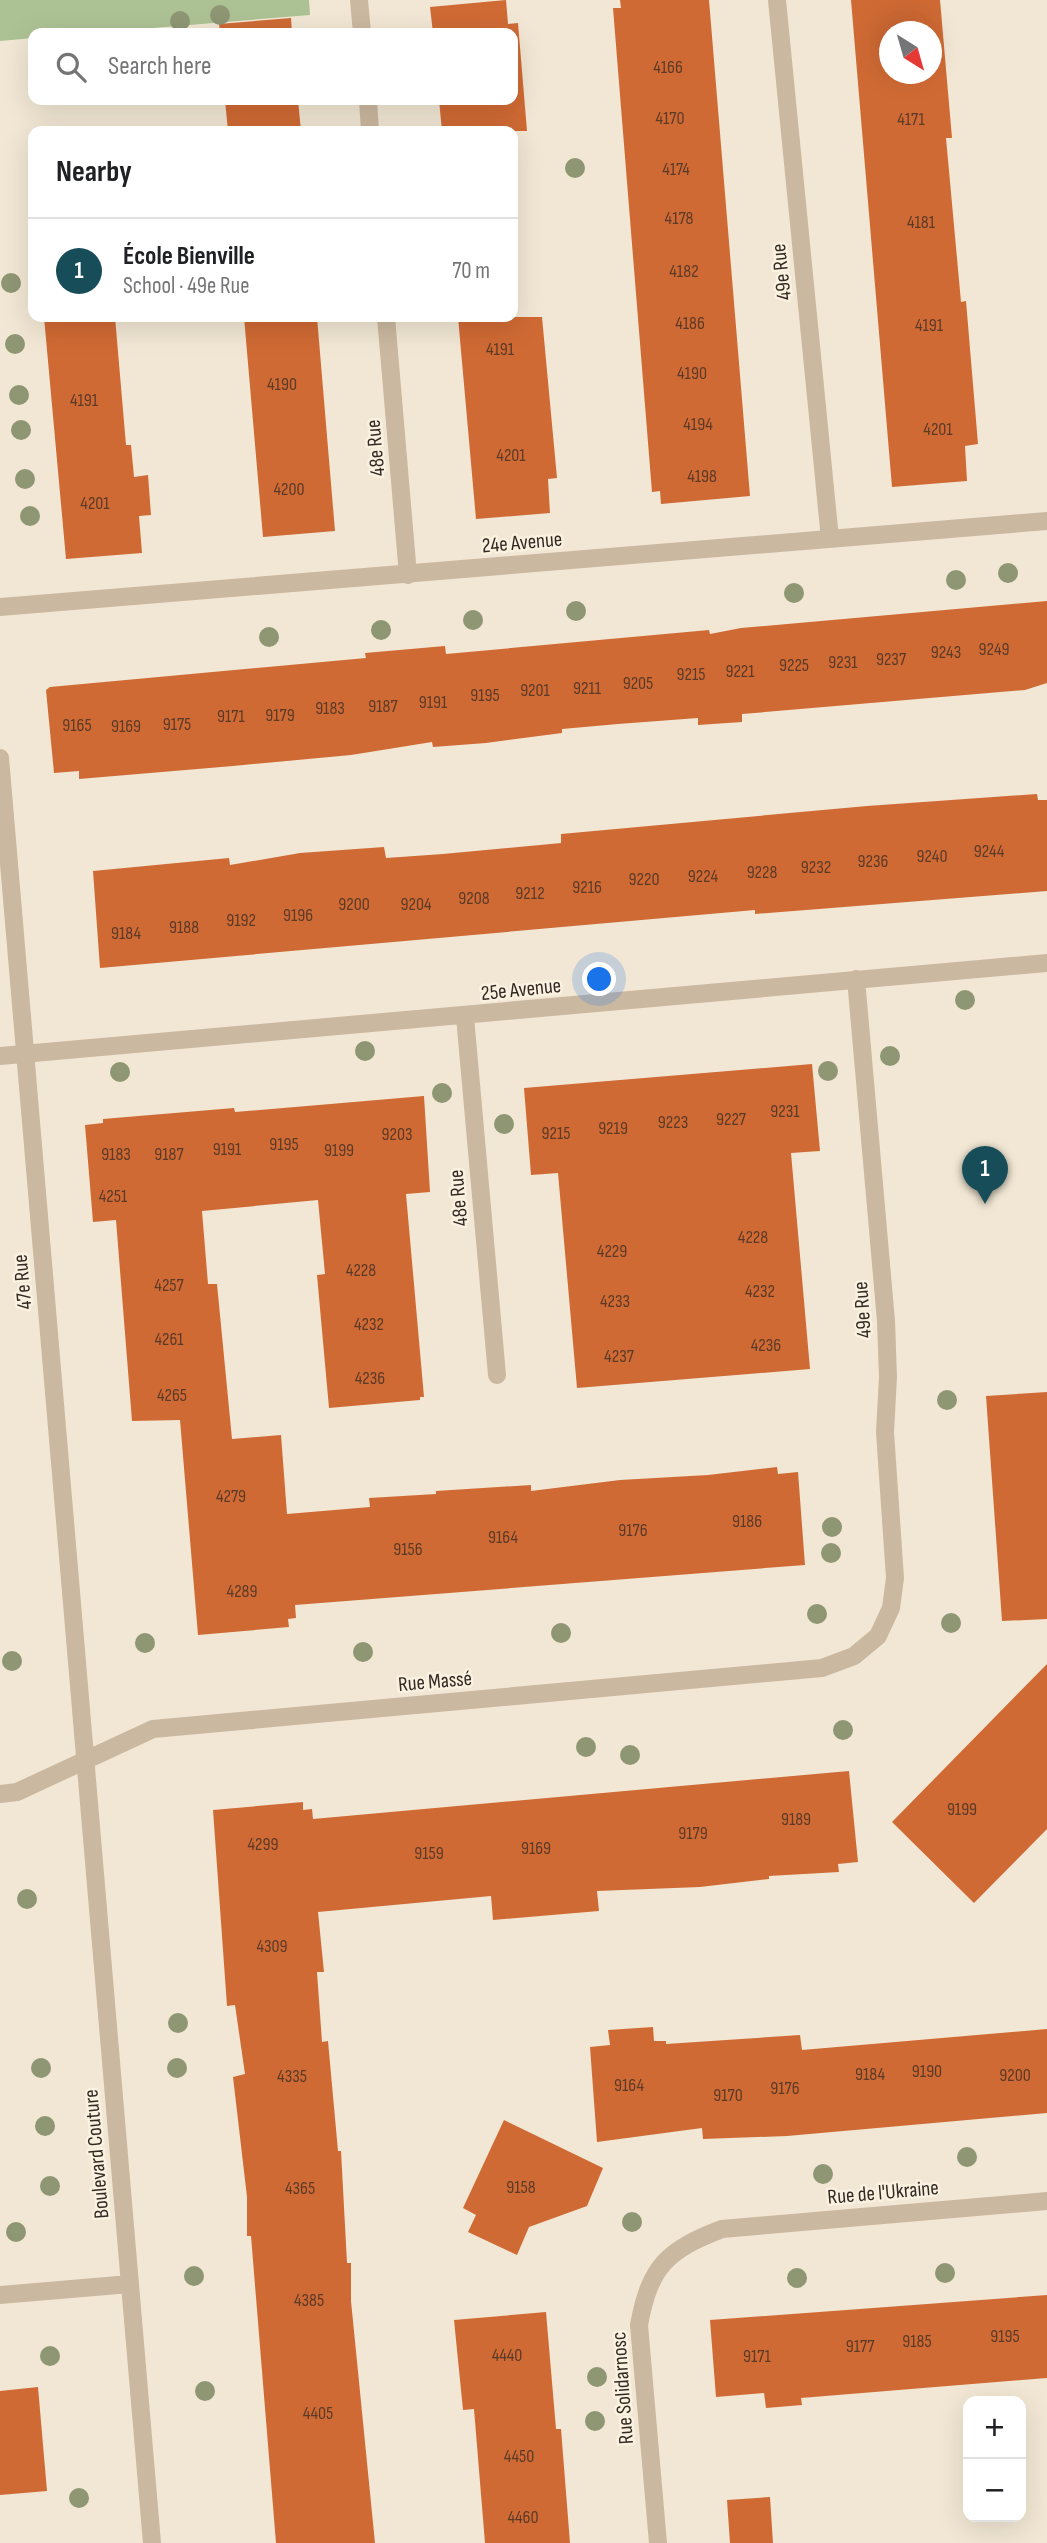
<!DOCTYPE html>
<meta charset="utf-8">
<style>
body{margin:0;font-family:"Sofia Sans Condensed",sans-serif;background:#f2f2f2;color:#202124}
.controls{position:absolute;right:21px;bottom:21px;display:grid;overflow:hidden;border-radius:14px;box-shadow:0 7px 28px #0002}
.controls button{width:63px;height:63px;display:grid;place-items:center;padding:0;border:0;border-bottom:2px solid #e0e0e0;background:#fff;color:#202124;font:35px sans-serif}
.compass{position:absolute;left:879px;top:21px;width:63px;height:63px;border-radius:50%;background:#fff;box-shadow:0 7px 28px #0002;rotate:143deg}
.you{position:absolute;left:600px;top:980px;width:24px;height:24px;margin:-18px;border:5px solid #fff;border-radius:50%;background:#1a73e8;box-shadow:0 0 0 10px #1a73e833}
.badge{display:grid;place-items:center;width:46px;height:46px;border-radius:50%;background:#174d58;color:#fff;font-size:23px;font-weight:700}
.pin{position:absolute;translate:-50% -58px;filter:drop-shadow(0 2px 4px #0008)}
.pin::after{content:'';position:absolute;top:37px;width:24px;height:21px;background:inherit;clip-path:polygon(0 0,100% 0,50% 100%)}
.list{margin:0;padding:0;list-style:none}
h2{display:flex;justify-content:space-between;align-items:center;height:91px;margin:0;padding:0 28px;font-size:30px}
h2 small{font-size:23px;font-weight:400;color:#757577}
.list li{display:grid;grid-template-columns:46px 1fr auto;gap:21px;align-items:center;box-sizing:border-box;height:105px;padding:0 28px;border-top:2px solid #e0e0e0}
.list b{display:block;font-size:26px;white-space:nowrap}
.list p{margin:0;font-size:23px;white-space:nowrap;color:#757577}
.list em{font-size:23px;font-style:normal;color:#757577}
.icon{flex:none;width:38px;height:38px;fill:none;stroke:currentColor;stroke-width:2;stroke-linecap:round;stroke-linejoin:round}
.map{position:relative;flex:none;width:1047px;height:2543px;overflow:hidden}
.search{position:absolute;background:#fff;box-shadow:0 7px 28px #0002;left:28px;top:28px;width:490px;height:77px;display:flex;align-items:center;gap:18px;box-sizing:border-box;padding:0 24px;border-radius:14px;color:#757577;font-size:26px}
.panel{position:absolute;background:#fff;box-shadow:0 7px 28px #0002;left:28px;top:126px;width:490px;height:196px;border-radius:14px}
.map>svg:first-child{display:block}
</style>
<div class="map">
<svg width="1047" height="2543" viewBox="0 0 1047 2543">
<rect width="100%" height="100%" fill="#f2e7d4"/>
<!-- green -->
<path fill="#adc294" d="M0,0H309L310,15L92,33H33V38L0,41Z"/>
<!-- building -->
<path fill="#d06a34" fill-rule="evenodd" d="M506,0L508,24L518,23L527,131H442L439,100H513V33H433L430,7Z
M620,0H709L750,496L661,504L660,491L652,492L613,8H621Z
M851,0H940L952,138H946L961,302L966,301L978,444L965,446L967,481L892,487ZM890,32H932V74H890Z
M291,18L292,33H220L219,24Z
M225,100H298L301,131H228Z
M44,317H115L126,445H131L134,477L148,475L151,515L139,516L142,553L66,559Z
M244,317H317L335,531L263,537Z
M458,317H542L557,478L548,479L550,513L476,519Z
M1047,601V683L1025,690L742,714V722L698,725V718L618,724L562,729V733L486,743L433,747L432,742L351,755L233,766L79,779V771L54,773L46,690L50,687L366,658L365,653L445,646L446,654L709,630L710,634L741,628Z
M1037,794L1038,800H1047V891L755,914V910L100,968L93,871L229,858L230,865L300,853L384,847L386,858L443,854L561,843V834L867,806Z
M812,1064L820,1151L791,1153L810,1369L577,1388L558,1173L531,1175L524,1088Z
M424,1096L430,1192L406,1194L424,1397H420V1400L329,1408L317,1275L325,1274L318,1200L202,1211L208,1284H217L232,1439L281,1435L287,1514L370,1507L369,1498L436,1494V1491L531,1485V1491L620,1480L708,1475L777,1467L778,1474L798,1472L805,1565L295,1605L296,1618L288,1619L289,1627L198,1635L180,1420L132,1421L116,1220L93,1222L85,1125L103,1123V1119L234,1108L235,1112Z
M1047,1392V1619L1002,1621L986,1396Z
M1047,1664V1829L974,1903L892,1822Z
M849,1771L858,1862L838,1864L839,1872L769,1876V1879L700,1887L597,1891L599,1911L493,1920L491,1896L318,1912L324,1972H317L322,2042L328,2041L338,2151H341L347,2263H351V2301L375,2543H276L251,2236H247V2197L233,2077L245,2074L235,2005L227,2006L213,1810L303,1802V1810L312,1809L313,1819Z
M653,2027L654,2041H666V2044L800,2035L802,2050L1047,2029V2113L787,2136L703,2139L702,2128L597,2142L590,2047L610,2045L608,2030Z
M504,2120L603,2168L587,2206L529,2227L517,2255L468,2232L476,2215L463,2208Z
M1047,2295V2378L801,2398L802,2405L766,2408L764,2393L716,2397L710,2320Z
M546,2312L556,2429H561L570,2543H485L474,2409L463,2410L454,2320Z
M38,2387L47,2491L0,2495V2391Z
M770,2497L773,2543H730L727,2500Z"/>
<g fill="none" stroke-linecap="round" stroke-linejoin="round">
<!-- minor -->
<path stroke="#cbb8a0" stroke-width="18" d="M359,0L362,33
M777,0L830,539
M368,100L370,131
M386,317L408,575
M0,607L1047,521
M0,758L152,2543
M465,1017L497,1375
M0,1056L1047,963
M0,1794L17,1792L153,1729L822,1668L854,1656L878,1636L891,1608L895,1578L885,1432L888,1377L886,1321L856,979
M0,2295L130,2284
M658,2543L639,2325C650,2266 667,2250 722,2229L1047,2201"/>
</g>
<!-- trees -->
<g fill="#8f9674">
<circle cx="220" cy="15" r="10"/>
<circle cx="180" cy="21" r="10"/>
<circle cx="575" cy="168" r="10"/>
<circle cx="11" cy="283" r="10"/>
<circle cx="15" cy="344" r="10"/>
<circle cx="19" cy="395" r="10"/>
<circle cx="21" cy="430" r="10"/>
<circle cx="25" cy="479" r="10"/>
<circle cx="30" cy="516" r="10"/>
<circle cx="1008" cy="573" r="10"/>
<circle cx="956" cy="580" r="10"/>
<circle cx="794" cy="593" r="10"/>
<circle cx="576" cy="611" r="10"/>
<circle cx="473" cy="620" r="10"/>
<circle cx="381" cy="630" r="10"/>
<circle cx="269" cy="637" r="10"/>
<circle cx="965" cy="1000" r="10"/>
<circle cx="365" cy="1051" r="10"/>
<circle cx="890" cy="1056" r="10"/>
<circle cx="828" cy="1071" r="10"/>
<circle cx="120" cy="1072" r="10"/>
<circle cx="442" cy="1093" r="10"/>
<circle cx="504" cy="1124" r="10"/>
<circle cx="947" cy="1400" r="10"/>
<circle cx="832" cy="1527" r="10"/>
<circle cx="831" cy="1553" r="10"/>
<circle cx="817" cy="1614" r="10"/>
<circle cx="951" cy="1623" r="10"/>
<circle cx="561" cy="1633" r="10"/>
<circle cx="145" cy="1643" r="10"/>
<circle cx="363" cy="1652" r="10"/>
<circle cx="12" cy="1661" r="10"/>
<circle cx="843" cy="1730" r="10"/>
<circle cx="586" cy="1747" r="10"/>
<circle cx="630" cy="1755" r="10"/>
<circle cx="27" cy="1899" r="10"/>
<circle cx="178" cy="2023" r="10"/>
<circle cx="41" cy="2068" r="10"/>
<circle cx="177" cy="2068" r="10"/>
<circle cx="45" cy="2126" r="10"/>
<circle cx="967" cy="2157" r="10"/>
<circle cx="823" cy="2174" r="10"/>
<circle cx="50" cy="2186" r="10"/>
<circle cx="632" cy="2222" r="10"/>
<circle cx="16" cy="2232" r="10"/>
<circle cx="945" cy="2273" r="10"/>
<circle cx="194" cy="2276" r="10"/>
<circle cx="797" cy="2278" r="10"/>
<circle cx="50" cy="2356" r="10"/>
<circle cx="597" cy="2377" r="10"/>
<circle cx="205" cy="2391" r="10"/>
<circle cx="595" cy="2421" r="10"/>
<circle cx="79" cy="2498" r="10"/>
</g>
<g text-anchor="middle" stroke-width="5" stroke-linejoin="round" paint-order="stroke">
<!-- number labels -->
<g font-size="18" fill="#5b3a28">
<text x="668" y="73">4166</text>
<text x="670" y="124">4170</text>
<text x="911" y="125">4171</text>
<text x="676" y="175">4174</text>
<text x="679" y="224">4178</text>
<text x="921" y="228">4181</text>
<text x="684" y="277">4182</text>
<text x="690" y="329">4186</text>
<text x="929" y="331">4191</text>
<text x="500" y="355">4191</text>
<text x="692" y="379">4190</text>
<text x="282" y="390">4190</text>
<text x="84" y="406">4191</text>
<text x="698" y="430">4194</text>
<text x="938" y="435">4201</text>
<text x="511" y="461">4201</text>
<text x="702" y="482">4198</text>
<text x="289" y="495">4200</text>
<text x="95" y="509">4201</text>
<text x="994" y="655">9249</text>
<text x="946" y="658">9243</text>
<text x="891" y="665">9237</text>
<text x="843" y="668">9231</text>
<text x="794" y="671">9225</text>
<text x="740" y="677">9221</text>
<text x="691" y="680">9215</text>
<text x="638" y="689">9205</text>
<text x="587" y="694">9211</text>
<text x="535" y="696">9201</text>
<text x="485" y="701">9195</text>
<text x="433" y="708">9191</text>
<text x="383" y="712">9187</text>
<text x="330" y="714">9183</text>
<text x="280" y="721">9179</text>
<text x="231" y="722">9171</text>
<text x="177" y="730">9175</text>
<text x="77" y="731">9165</text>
<text x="126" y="732">9169</text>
<text x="989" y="857">9244</text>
<text x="932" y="862">9240</text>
<text x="873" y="867">9236</text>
<text x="816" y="873">9232</text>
<text x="762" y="878">9228</text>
<text x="703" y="882">9224</text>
<text x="644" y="885">9220</text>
<text x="587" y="893">9216</text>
<text x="530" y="899">9212</text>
<text x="474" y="904">9208</text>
<text x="354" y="910">9200</text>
<text x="416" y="910">9204</text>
<text x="298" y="921">9196</text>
<text x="241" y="926">9192</text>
<text x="184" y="933">9188</text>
<text x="126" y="939">9184</text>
<text x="785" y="1117">9231</text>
<text x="731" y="1125">9227</text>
<text x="673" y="1128">9223</text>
<text x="613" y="1134">9219</text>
<text x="556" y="1139">9215</text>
<text x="397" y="1140">9203</text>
<text x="284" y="1150">9195</text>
<text x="227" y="1155">9191</text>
<text x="339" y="1156">9199</text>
<text x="116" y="1160">9183</text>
<text x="169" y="1160">9187</text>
<text x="113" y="1202">4251</text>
<text x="753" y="1243">4228</text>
<text x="612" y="1257">4229</text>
<text x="361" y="1276">4228</text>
<text x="169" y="1291">4257</text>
<text x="760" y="1297">4232</text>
<text x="615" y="1307">4233</text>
<text x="369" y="1330">4232</text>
<text x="169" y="1345">4261</text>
<text x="766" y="1351">4236</text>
<text x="619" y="1362">4237</text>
<text x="370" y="1384">4236</text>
<text x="172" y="1401">4265</text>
<text x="231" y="1502">4279</text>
<text x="747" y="1527">9186</text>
<text x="633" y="1536">9176</text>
<text x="503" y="1543">9164</text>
<text x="408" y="1555">9156</text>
<text x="242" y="1597">4289</text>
<text x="962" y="1815">9199</text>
<text x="796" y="1825">9189</text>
<text x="693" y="1839">9179</text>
<text x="263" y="1850">4299</text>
<text x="536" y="1854">9169</text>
<text x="429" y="1859">9159</text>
<text x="272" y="1952">4309</text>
<text x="927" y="2077">9190</text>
<text x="870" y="2080">9184</text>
<text x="1015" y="2081">9200</text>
<text x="292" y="2082">4335</text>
<text x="629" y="2091">9164</text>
<text x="785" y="2094">9176</text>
<text x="728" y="2101">9170</text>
<text x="521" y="2193">9158</text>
<text x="300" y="2194">4365</text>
<text x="309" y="2306">4385</text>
<text x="1005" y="2342">9195</text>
<text x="917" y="2347">9185</text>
<text x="860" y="2352">9177</text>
<text x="507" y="2361">4440</text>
<text x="757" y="2362">9171</text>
<text x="318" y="2419">4405</text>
<text x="519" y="2462">4450</text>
<text x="523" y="2523">4460</text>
</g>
<!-- street labels -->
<g font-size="21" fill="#342a24" stroke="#faf1e0">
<text transform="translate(781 272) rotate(-96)" y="7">49e Rue</text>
<text transform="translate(375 448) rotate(-95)" y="7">48e Rue</text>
<text transform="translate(522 542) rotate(-5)" y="7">24e Avenue</text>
<text transform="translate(521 989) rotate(-6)" y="7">25e Avenue</text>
<text transform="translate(458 1198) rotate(-95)" y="7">48e Rue</text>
<text transform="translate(22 1282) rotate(-95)" y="7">47e Rue</text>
<text transform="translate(862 1310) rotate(-94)" y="7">49e Rue</text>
<text transform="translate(435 1681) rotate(-5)" y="7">Rue Massé</text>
<text transform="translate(96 2154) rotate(-95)" y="7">Boulevard Couture</text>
<text transform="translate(883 2192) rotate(-5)" y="7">Rue de l'Ukraine</text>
<text transform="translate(622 2388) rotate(-94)" y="7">Rue Solidarnosc</text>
</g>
</g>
</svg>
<div class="controls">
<button>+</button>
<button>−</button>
</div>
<svg class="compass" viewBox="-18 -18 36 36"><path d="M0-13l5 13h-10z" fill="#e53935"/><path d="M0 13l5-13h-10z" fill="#757577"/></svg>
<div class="you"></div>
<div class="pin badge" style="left:985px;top:1204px">1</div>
<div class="search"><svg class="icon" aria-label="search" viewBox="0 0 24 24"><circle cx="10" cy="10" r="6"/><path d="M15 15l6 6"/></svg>Search here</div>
<section class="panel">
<h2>Nearby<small></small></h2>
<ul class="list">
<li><span class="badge">1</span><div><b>École Bienville</b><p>School · 49e Rue</p></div><em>70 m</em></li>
</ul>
</section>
</div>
